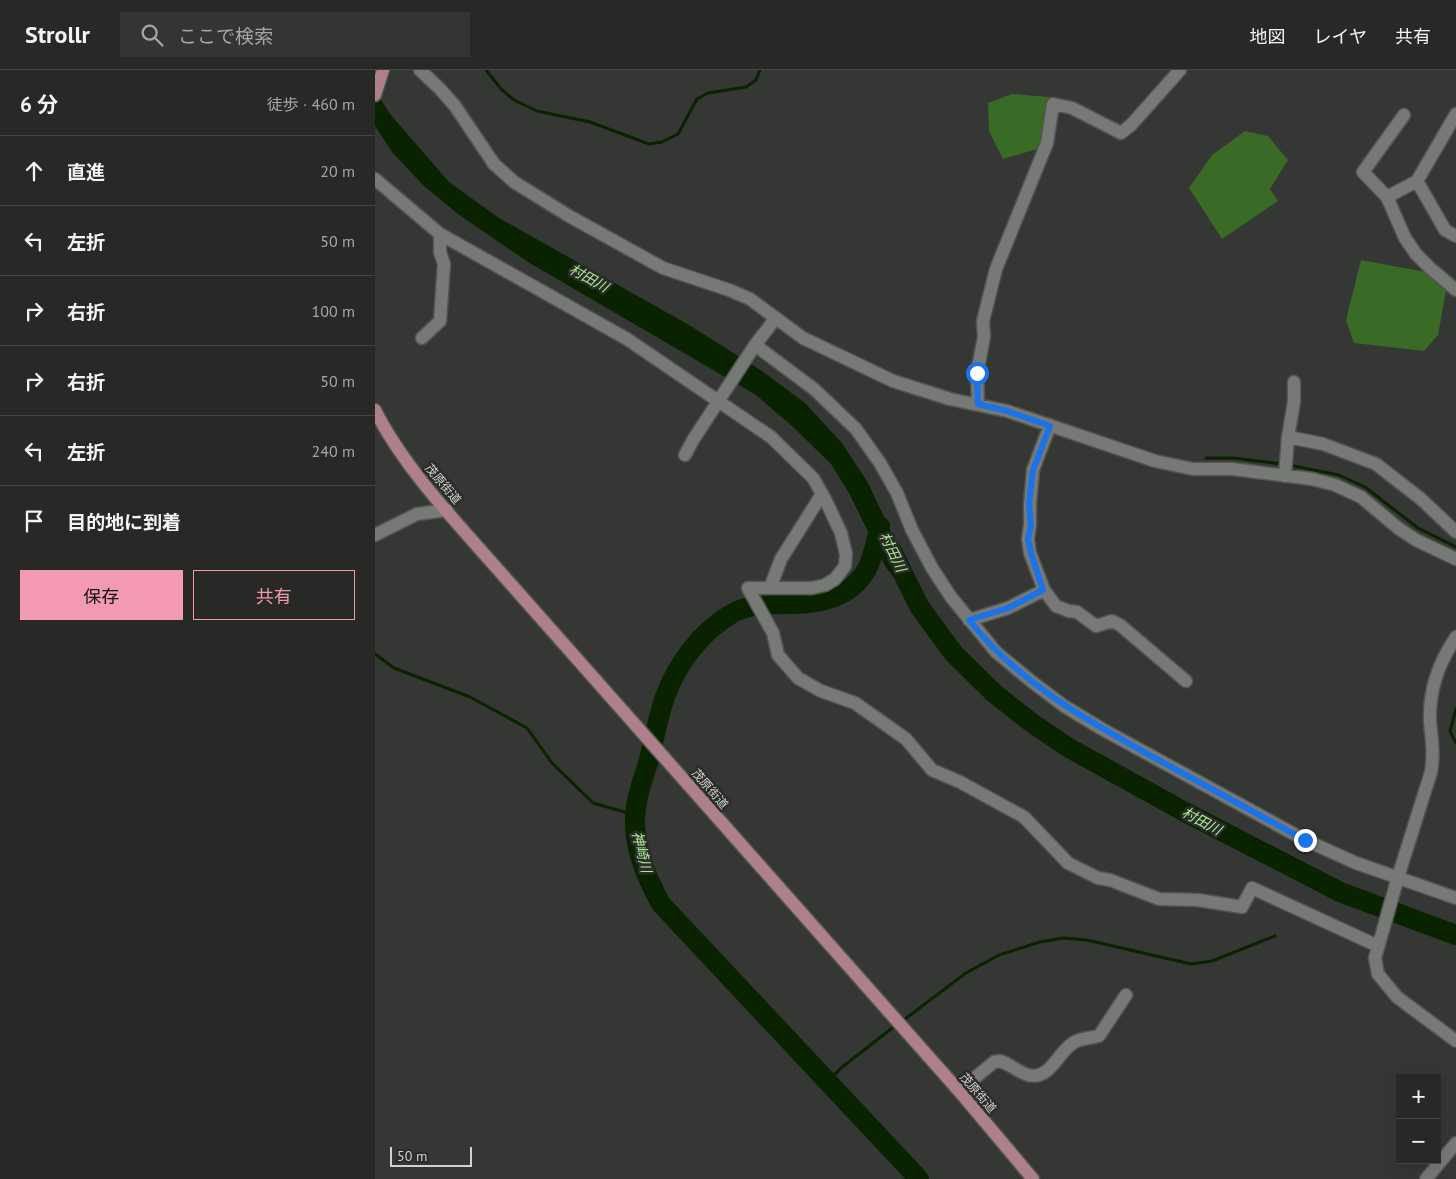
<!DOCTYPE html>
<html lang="ja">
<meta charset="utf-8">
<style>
body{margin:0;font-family:"PT Sans","Noto Sans JP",sans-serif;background:#343533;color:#f1f3f6}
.controls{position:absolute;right:15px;bottom:15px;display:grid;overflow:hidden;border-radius:0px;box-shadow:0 5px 20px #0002}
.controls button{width:45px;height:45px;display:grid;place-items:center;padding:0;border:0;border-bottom:1px solid #444544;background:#282927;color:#f1f3f6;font:25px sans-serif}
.scale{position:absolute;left:15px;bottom:12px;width:82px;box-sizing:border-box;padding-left:5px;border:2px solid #d1d3d1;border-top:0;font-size:14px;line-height:18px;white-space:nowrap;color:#d1d3d1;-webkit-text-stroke:4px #2b2d2a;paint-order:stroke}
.stop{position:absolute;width:15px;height:15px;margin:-11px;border:4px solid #1a73e8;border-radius:50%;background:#fff}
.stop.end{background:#1a73e8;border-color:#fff;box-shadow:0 1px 5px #0008}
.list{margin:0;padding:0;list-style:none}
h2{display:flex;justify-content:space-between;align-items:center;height:65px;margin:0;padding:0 20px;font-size:21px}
h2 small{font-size:16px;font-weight:400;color:#a5a6a7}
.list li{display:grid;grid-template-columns:32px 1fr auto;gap:15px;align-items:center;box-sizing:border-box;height:70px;padding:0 20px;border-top:1px solid #444544}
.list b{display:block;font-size:19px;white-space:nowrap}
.list em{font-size:16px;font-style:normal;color:#a5a6a7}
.actions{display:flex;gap:10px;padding:15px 20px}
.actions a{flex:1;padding:11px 0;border:1px solid #f19ab2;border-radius:0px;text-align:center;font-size:18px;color:#f19ab2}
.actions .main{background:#f19ab2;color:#111}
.icon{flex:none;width:28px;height:28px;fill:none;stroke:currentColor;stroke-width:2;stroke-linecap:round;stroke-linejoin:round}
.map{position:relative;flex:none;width:1081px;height:1109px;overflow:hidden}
header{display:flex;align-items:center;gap:30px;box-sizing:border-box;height:70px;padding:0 25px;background:#282927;border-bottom:1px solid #444544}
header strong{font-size:24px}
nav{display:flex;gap:28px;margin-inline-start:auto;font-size:18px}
.search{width:350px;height:45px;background:#343533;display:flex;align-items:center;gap:12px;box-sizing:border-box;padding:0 18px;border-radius:0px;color:#a5a6a7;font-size:19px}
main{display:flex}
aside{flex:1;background:#282927}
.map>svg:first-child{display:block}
</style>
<header>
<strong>Strollr</strong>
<div class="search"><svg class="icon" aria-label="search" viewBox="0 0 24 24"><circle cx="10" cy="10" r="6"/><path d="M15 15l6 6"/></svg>ここで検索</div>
<nav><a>地図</a><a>レイヤ</a><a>共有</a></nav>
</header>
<main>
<aside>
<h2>6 分<small>徒歩 · 460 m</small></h2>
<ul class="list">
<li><svg class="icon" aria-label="ahead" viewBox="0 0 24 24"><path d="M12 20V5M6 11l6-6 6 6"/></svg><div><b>直進</b></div><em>20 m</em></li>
<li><svg class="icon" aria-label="left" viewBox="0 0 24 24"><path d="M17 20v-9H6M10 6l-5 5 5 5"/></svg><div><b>左折</b></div><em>50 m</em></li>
<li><svg class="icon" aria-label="right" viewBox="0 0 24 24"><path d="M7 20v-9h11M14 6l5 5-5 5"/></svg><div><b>右折</b></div><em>100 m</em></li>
<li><svg class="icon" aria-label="right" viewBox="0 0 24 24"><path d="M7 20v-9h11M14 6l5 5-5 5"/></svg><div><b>右折</b></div><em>50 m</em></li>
<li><svg class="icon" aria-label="left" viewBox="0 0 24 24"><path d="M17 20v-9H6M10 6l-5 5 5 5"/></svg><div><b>左折</b></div><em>240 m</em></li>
<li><svg class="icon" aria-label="arrive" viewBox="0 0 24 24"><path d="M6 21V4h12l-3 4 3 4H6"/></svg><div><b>目的地に到着</b></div></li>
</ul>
<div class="actions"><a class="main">保存</a><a>共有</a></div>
</aside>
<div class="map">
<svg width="1081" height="1109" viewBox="0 0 1081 1109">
<rect width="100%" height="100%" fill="#353734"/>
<!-- forest -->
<path fill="#396b26" d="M637,24L684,28L675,75L628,89L614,61L613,33Z
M870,61L893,66L913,90L895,119L903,131L847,169L814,118L837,85Z
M986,190L1056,203L1071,221L1063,265L1049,281L979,273L971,250Z"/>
<!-- water -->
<path fill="#092301" d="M0,20L15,44L74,112L124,148L314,255L387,301L430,333L467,373L493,413L536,504L519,508L510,496L474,423L456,394L417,356L381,325L153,192L83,144L48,115L17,82L0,56Z"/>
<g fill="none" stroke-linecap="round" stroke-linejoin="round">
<!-- stream -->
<path stroke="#092301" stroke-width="3" d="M111,0L126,19L139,30L162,41L215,52L274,74L287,72L303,64L322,29L333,23L371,17L381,10L385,0
M831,388H859L908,394
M914,395L964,405L990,417L1043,458L1081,477
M0,584L19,598L95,627L152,658L177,693L218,733L260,745
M1081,639L1075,661L1081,673
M526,952L591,903L624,885L665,872L688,868L712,870L816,894L837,891L900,866
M452,1013L466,998L521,955"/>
<!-- river -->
<path stroke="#092301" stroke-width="20" d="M505,456C501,470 499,486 492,499C476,528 443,535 413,534C394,534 375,534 358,543C326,561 302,594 290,627C283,647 279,669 274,690C267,712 259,732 260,756C261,784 273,810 286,834L544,1109
M517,481L544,536L579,584L620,624L657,653L694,678L810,742L965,822L1081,865"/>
<!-- minor casing -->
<g stroke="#525452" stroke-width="15">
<path id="minor" d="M1029,45L988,102L1012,127L1030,168L1041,184L1055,198L1081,220
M119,94L139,112L194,146L288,198L354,220L375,229L428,268L518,311L575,329L632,341L780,391L818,399H857L937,409L960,415L986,427L1023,458L1041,470L1081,489
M0,109L65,164L252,269L396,367L438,408L450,429L466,463L471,484L470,496L460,509L450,515L437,518H373L398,563L403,585L423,608L446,621L480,633L531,669L557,700L585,712L649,747L693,793L723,808L735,810L784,829L823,830L867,837L877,818L1003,876
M1042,111L1070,160L1081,166
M1012,127L1042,111L1081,44
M47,268L65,251L69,194L65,182V164
M380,275L439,319L481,359L505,393L522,423L537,460L557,498L576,527L621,582L656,611L689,636L727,659L930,770L981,793L1081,828
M603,334L602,303L609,267L608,251L621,199L672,73L678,34L697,38L746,63L756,55L805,0
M675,355L658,400L655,434V455L653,469L655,483L669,520L681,536L694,541L702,542L721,556L737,551L745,555L811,611
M913,367L919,332V312
M310,385L318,370L380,275L401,248
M910,406L913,367L948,374L1001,394L1046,429L1081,462
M0,465L42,444L72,440
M395,518L406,489L447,424
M594,550L633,538L669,520
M584,1021L619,992L625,991C635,994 643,1002 653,1005C675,1011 683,982 698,973C705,968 716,968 724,966L751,925
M1051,1109L1081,1073"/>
</g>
<!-- tertiary casing -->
<g stroke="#525452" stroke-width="15">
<path id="tertiary" d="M45,0L65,19L80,36L119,94
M1081,567C1063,594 1054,620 1055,652C1057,670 1059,685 1056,702L1023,807L1000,888L1003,904L1022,927L1081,971"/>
</g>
<!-- primary casing -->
<g stroke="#525452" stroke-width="15">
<path id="primary" d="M0,25L8,0
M0,340C31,402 89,460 134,512L584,1021L658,1109"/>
</g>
<!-- minor -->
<use href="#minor" stroke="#767976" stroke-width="12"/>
<!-- tertiary -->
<use href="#tertiary" stroke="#767976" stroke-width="12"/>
<!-- primary -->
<use href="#primary" stroke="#ad808b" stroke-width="12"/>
</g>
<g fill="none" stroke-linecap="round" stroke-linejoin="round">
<!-- route -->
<path stroke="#1a73e8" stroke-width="6" d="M602,303L603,334L632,341L675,356L658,400L654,434L656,455L653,469L656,483L668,520L633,538L594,550C646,616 717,653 789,693C836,719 883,744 930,770"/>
</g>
<g text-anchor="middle" stroke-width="5" stroke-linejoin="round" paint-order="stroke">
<!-- street labels -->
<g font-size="12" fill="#d1d3d1" stroke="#2b2d2a">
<text transform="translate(68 414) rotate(50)" y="4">茂原街道</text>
<text transform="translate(335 719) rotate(49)" y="4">茂原街道</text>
<text transform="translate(603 1023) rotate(49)" y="4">茂原街道</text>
</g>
<!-- water labels -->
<g font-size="14" font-style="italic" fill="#a8ef90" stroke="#2b2d2a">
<text transform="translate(214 208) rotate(29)" y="5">村田川</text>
<text transform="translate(518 482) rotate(64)" y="5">村田川</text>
<text transform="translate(827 751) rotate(28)" y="5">村田川</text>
<text transform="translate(267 782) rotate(76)" y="5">神崎川</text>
</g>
</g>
</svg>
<div class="controls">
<button>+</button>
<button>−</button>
</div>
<div class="scale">50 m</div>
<div class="stop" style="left:602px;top:303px"></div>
<div class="stop end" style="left:930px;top:770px"></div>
</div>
</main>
